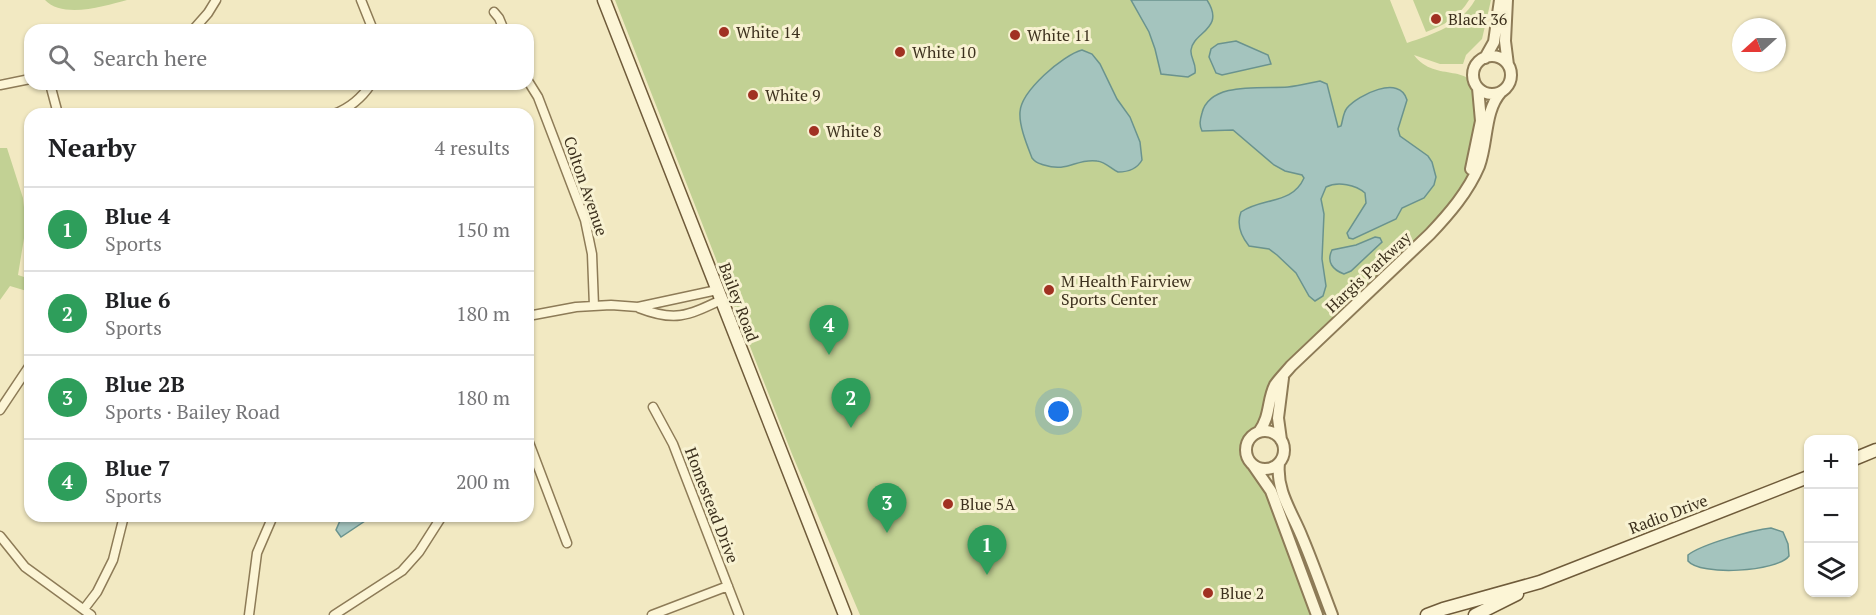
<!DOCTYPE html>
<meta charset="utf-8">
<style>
body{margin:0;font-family:"PT Serif",serif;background:#f2f2f2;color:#202124}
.controls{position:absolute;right:18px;bottom:18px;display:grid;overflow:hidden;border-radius:12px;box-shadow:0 2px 4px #0004}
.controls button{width:54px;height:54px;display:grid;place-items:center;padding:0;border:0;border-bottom:2px solid #e0e0e0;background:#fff;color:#202124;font:30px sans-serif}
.compass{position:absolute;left:1732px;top:18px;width:54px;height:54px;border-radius:50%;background:#fff;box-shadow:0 2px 4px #0004;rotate:249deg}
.you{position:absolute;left:1059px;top:412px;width:21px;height:21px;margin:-15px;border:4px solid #fff;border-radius:50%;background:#1a73e8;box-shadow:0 0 0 9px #1a73e833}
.badge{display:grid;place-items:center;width:39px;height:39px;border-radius:50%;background:#111827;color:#fff;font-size:20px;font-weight:700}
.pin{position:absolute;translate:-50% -50px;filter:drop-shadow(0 2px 3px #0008)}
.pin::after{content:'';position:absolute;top:32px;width:21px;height:18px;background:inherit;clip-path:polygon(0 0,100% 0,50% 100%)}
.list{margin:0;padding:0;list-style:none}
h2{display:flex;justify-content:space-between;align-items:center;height:78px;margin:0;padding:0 24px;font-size:26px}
h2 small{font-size:20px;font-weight:400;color:#757577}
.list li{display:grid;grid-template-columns:39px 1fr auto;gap:18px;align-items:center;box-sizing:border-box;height:84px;padding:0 24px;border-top:2px solid #e0e0e0}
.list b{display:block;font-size:22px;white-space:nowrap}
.list p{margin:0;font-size:20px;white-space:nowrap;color:#757577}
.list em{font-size:20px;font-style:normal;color:#757577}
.icon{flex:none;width:33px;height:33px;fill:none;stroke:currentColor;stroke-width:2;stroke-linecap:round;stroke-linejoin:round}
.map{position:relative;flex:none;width:1876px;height:615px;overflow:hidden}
.search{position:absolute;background:#fff;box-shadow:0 2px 4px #0004;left:24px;top:24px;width:510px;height:66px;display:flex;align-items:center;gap:15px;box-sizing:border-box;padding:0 21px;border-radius:18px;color:#757577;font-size:22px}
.panel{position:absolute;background:#fff;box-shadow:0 2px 4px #0004;left:24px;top:108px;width:510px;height:414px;border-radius:18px}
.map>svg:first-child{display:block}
</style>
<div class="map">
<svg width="1876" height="615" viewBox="0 0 1876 615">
<rect width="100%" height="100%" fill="#f2e9c2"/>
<!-- green -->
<path fill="#c2d194" d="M45,0H127C105,6 63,19 45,0Z
M615,0H1390L1407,43C1433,34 1460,26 1475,0H1491L1482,39L1466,55L1463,64H1440L1414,55C1436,85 1474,58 1480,101L1469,184L1464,194L1297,359L1259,432L1248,442V457L1259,472L1317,615H860L792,454Z
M1413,0H1469C1459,17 1443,26 1426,32Z
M0,148H7L23,198L26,226L18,275L30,279V292L10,286L0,300Z"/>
<!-- water -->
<path fill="#a4c4be" stroke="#6a938e" stroke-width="1.5" d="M1131,0H1207C1226,29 1193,32 1191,50C1190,58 1197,64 1195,73L1188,77L1161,74L1155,49L1149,32Z
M1236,41L1268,55L1271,64L1222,75L1216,73L1209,57L1211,49L1218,44Z
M1082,50L1092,54L1100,64L1117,99L1130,117L1140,142L1142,160C1137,169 1128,172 1118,172C1111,169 1106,162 1097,161C1076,158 1068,173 1044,165C1038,163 1036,163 1032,158C1027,145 1019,126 1020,112C1021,91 1063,55 1082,50Z
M1320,81L1327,84L1338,127L1341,126C1343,120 1343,113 1347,108C1358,95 1400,74 1407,100L1398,129L1400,136L1428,156L1432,162L1436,177L1434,185L1424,198L1402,208L1396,219L1353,239L1349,238L1347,233L1366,203L1365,193C1356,185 1338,181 1326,187L1321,199L1324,214L1322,259L1326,286L1323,296L1315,301L1309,296L1296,273L1277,255L1269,249L1249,246C1241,236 1236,225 1241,212C1263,197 1292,205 1304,178L1302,175L1285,171L1274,165L1233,130L1202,131C1199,125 1200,120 1202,113C1210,81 1263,89 1288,87C1299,86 1310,83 1320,81Z
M1375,237L1380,238L1382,242L1351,271L1344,274C1333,270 1326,262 1332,250L1356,245Z
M342,516H369L365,521L341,537L336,530Z
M1771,528L1783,532L1788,544L1789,556C1777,572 1700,576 1688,561V555C1702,544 1753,530 1771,528Z"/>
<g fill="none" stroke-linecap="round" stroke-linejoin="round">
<!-- minor casing -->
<g stroke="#8d7b57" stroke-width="11">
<path id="minor" d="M361,0L373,30
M494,12L499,18L504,30
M193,30L208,13L216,0
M528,81L538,97L585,220L592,254L594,306
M50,84L58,114
M0,85L30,79
M334,114C350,108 361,99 371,84
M639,308C675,322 687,316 721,300
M528,316L576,307L611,305L638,307L717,290
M653,407L673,444L739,615
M0,410L30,365
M528,440L567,543
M0,536L25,567L91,615
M84,609L97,592L113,560L124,516
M249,615L257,553L273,516
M334,615L402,571L419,552L442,516
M652,615L728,586"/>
</g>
<!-- tertiary casing -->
<g stroke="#8d7b57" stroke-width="14">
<path id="tertiary" d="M1507,0L1505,41L1508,65
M1473 75a19 19 0 1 1 38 0a19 19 0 1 1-38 0Z
M1485,58L1494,42L1500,0
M1471,169L1481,121L1478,88
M1246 450a19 19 0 1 1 38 0a19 19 0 1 1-38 0Z
M1259,432C1271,415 1267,401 1275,385C1279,379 1286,372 1291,366L1430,234C1449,214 1468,192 1479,166C1488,142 1484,111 1501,92
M1281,440L1278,418L1283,378
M1279,463C1276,491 1292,512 1302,537C1313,563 1322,589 1332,615
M1253,465L1271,491L1317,615"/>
</g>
<!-- secondary casing -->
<g stroke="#6f5b3a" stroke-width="15">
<path id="secondary" d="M604,0L845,615
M1854,459L1876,450
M1427,615L1443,609L1540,582L1808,477
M1475,615L1517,594"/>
</g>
<!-- minor -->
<use href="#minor" stroke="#fcf5d6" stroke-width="8"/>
<!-- tertiary -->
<use href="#tertiary" stroke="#fcf5d6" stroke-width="10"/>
<!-- secondary -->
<use href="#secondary" stroke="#fcf5d6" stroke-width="12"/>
</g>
<!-- markers -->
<g fill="#a13122" stroke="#f8f2d2" stroke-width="2">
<circle cx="1436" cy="19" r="6"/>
<circle cx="724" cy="32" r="6"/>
<circle cx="1015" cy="35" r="6"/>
<circle cx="900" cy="52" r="6"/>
<circle cx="753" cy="95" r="6"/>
<circle cx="814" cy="131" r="6"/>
<circle cx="1049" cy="290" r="6"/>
<circle cx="948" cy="504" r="6"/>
<circle cx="1208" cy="593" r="6"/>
</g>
<g text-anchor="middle" stroke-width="6" stroke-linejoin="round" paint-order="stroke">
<!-- poi labels -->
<g font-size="16" fill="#3c301d" stroke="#f8f2d2" text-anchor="start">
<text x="1448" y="25">Black 36</text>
<text x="736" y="38">White 14</text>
<text x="1027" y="41">White 11</text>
<text x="912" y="58">White 10</text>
<text x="765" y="101">White 9</text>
<text x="826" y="137">White 8</text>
<text x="1061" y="287">M Health Fairview<tspan x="1061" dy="18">Sports Center</tspan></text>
<text x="960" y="510">Blue 5A</text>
<text x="1220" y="599">Blue 2</text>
</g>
<!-- street labels -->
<g font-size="16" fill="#3c301d" stroke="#f8f2d2">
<text transform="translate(586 186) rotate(71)" y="6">Colton Avenue</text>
<text transform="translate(1368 272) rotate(-43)" y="6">Hargis Parkway</text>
<text transform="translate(739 302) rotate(69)" y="6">Bailey Road</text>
<text transform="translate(712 505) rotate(69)" y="6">Homestead Drive</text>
<text transform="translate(1668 514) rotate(-21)" y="6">Radio Drive</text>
</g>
</g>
</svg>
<div class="controls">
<button>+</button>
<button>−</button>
<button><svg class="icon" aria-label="layers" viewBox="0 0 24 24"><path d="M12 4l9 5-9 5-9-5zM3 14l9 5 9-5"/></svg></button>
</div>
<svg class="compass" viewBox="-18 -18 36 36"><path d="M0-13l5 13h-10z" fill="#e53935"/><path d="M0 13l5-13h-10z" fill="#757577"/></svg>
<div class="you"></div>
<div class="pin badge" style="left:987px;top:575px;background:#2e9e5b">1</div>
<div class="pin badge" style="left:851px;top:428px;background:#2e9e5b">2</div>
<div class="pin badge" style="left:887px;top:533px;background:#2e9e5b">3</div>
<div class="pin badge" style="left:829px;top:355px;background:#2e9e5b">4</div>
<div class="search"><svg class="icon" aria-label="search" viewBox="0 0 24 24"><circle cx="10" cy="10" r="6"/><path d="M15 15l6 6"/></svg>Search here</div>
<section class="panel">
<h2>Nearby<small>4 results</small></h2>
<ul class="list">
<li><span class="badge" style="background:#2e9e5b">1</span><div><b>Blue 4</b><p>Sports</p></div><em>150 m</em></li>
<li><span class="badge" style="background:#2e9e5b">2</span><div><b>Blue 6</b><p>Sports</p></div><em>180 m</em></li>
<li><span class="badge" style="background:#2e9e5b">3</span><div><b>Blue 2B</b><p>Sports · Bailey Road</p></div><em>180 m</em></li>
<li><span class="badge" style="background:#2e9e5b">4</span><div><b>Blue 7</b><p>Sports</p></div><em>200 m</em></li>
</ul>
</section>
</div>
